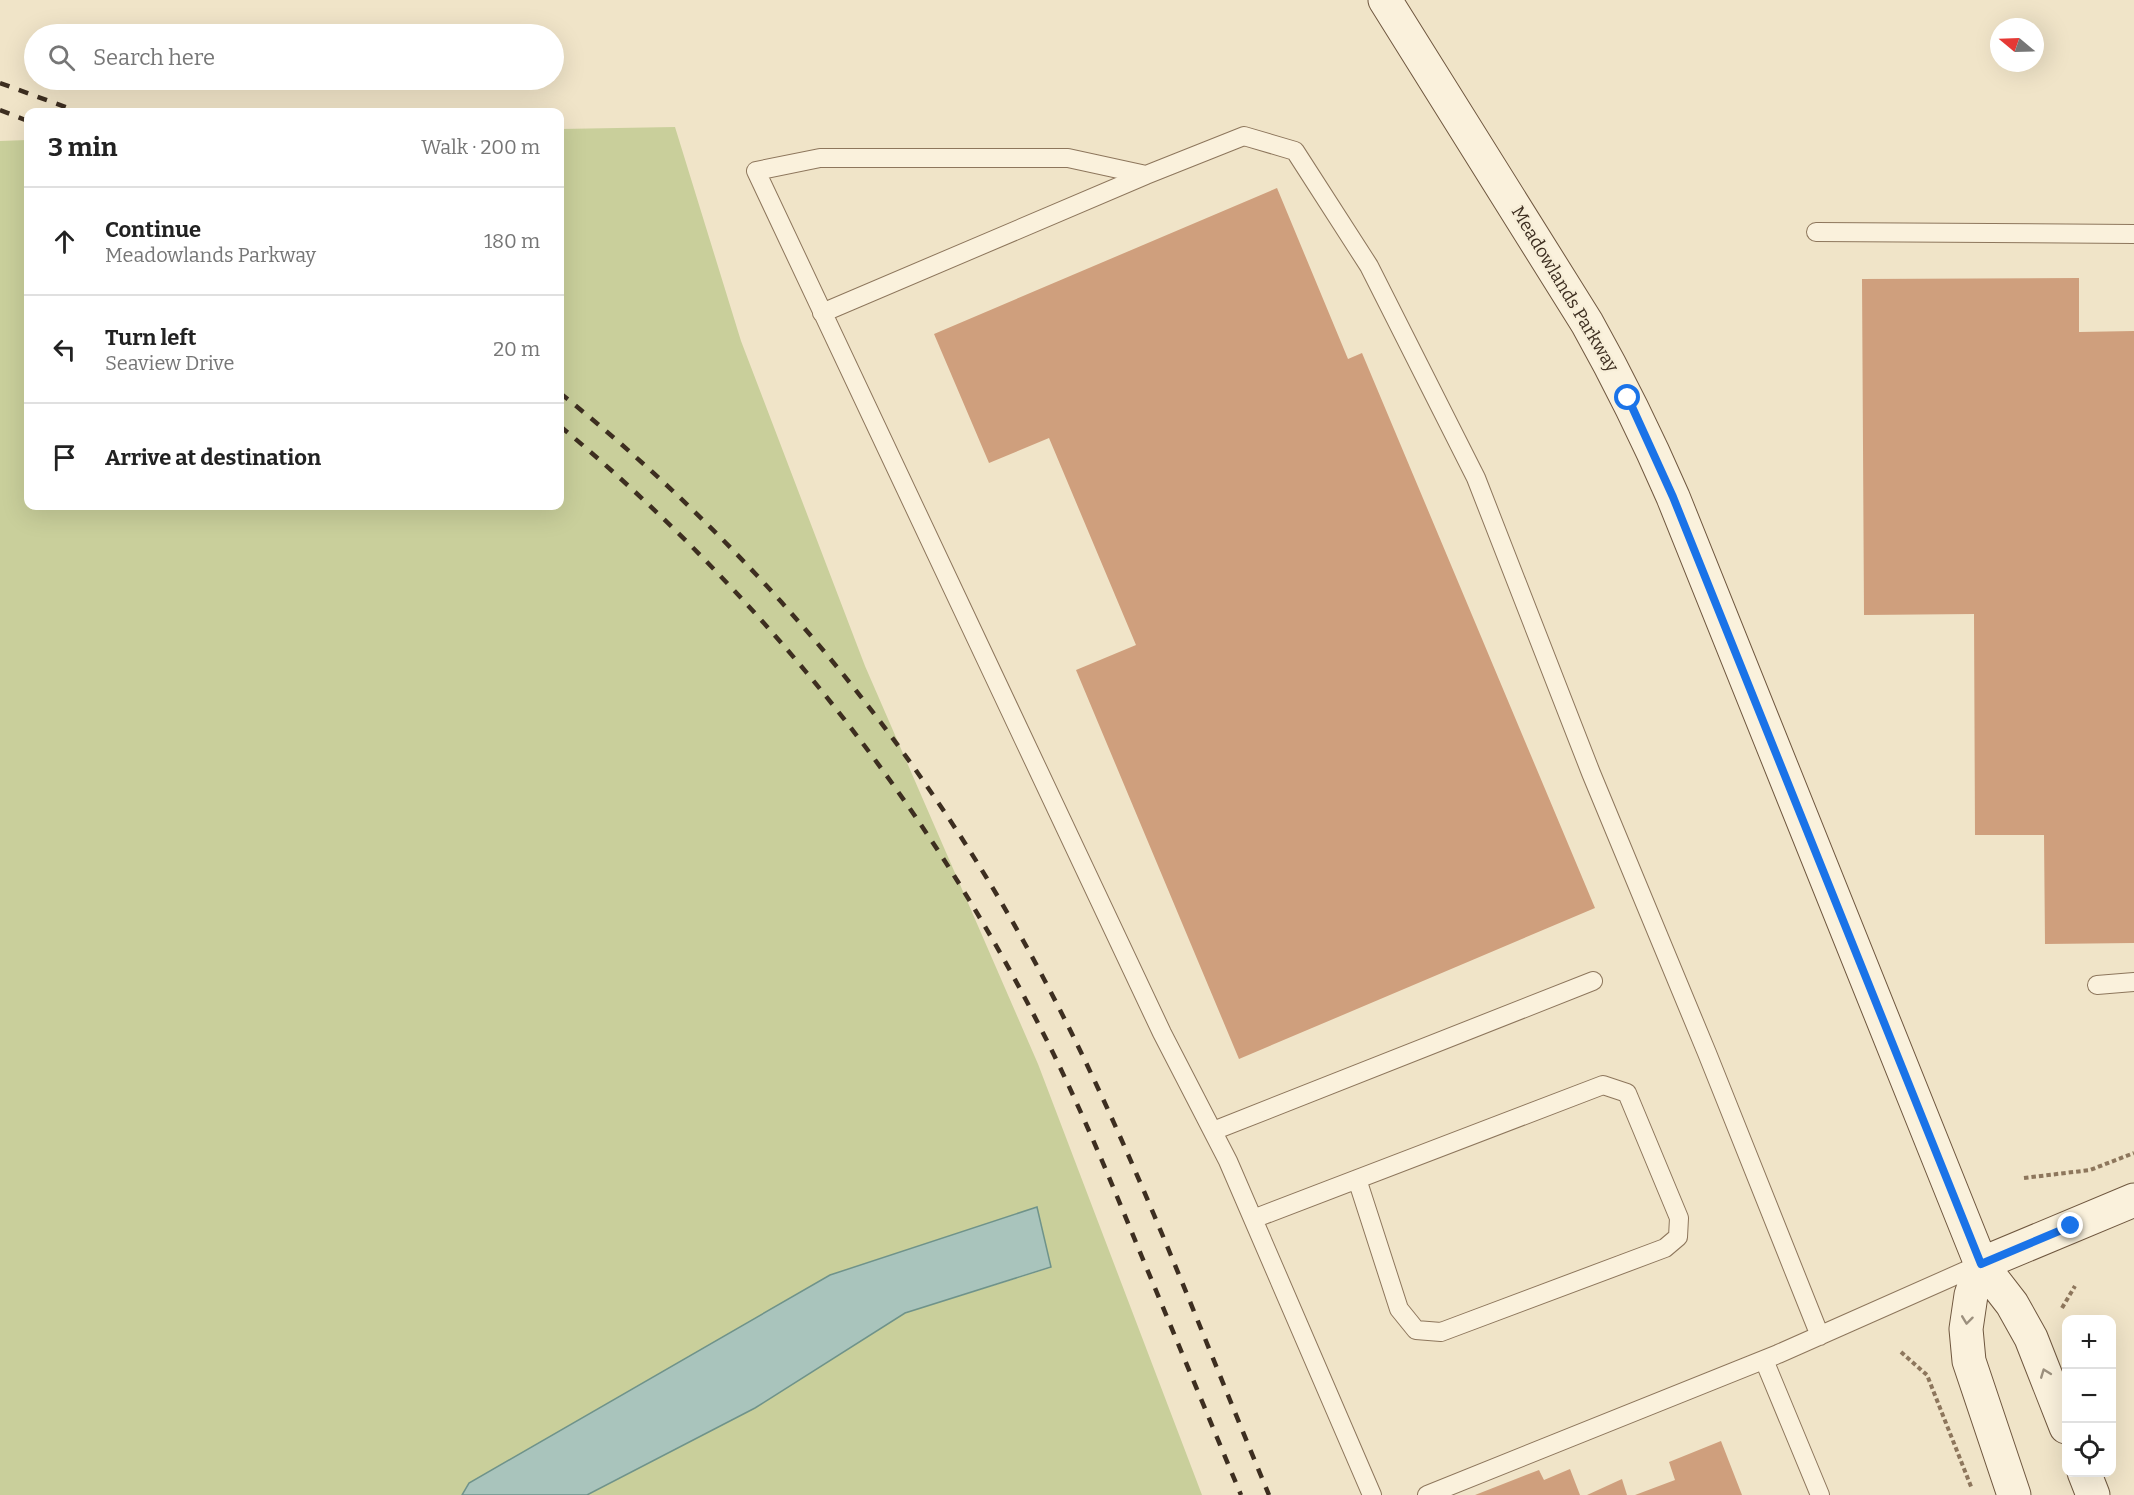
<!DOCTYPE html>
<meta charset="utf-8">
<style>
body{margin:0;font-family:Bitter,serif;background:#f2f2f2;color:#222}
.controls{position:absolute;right:18px;bottom:18px;display:grid;overflow:hidden;border-radius:12px;box-shadow:0 6px 24px #0002}
.controls button{width:54px;height:54px;display:grid;place-items:center;padding:0;border:0;border-bottom:2px solid #e0e0e0;background:#fff;color:#222;font:30px sans-serif}
.compass{position:absolute;left:1990px;top:18px;width:54px;height:54px;border-radius:50%;background:#fff;box-shadow:0 6px 24px #0002;rotate:289deg}
.stop{position:absolute;width:18px;height:18px;margin:-14px;border:4px solid #1a73e8;border-radius:50%;background:#fff}
.stop.end{background:#1a73e8;border-color:#fff;box-shadow:0 2px 6px #0008}
.list{margin:0;padding:0;list-style:none}
h2{display:flex;justify-content:space-between;align-items:center;height:78px;margin:0;padding:0 24px;font-size:26px}
h2 small{font-size:20px;font-weight:400;color:#767676}
.list li{display:grid;grid-template-columns:39px 1fr auto;gap:18px;align-items:center;box-sizing:border-box;height:108px;padding:0 24px;border-top:2px solid #e0e0e0}
.list b{display:block;font-size:22px;white-space:nowrap}
.list p{margin:0;font-size:20px;white-space:nowrap;color:#767676}
.list em{font-size:20px;font-style:normal;color:#767676}
.icon{flex:none;width:33px;height:33px;fill:none;stroke:currentColor;stroke-width:2;stroke-linecap:round;stroke-linejoin:round}
.map{position:relative;flex:none;width:2134px;height:1495px;overflow:hidden}
.search{position:absolute;background:#fff;box-shadow:0 6px 24px #0002;left:24px;top:24px;width:540px;height:66px;display:flex;align-items:center;gap:15px;box-sizing:border-box;padding:0 21px;border-radius:33px;color:#767676;font-size:22px}
.panel{position:absolute;background:#fff;box-shadow:0 6px 24px #0002;left:24px;top:108px;width:540px;height:402px;border-radius:12px}
.map>svg:first-child{display:block}
</style>
<div class="map">
<svg width="2134" height="1495" viewBox="0 0 2134 1495">
<rect width="100%" height="100%" fill="#f0e4c8"/>
<!-- green -->
<path fill="#c9cf9b" d="M675,127L741,341L865,666L1038,1064L1202,1495H587L755,1408L905,1313L1050,1268L1037,1208L469,1483L462,1495H0V141L28,140V506H560V129Z"/>
<!-- water -->
<path fill="#a9c4bc" stroke="#6f938a" stroke-width="1.5" d="M1037,1207L1051,1267L905,1313L755,1408L587,1495H462L469,1483L830,1275Z"/>
<!-- building -->
<path fill="#cf9f7d" d="M1277,188L1348,359L1362,353L1595,908L1239,1059L1076,670L1136,645L1049,438L989,463L934,334Z
M2079,278V332L2134,331V943L2045,944L2044,835H1975L1974,614L1864,615L1862,279Z
M1721,1441L1742,1495H1635L1675,1480L1669,1462Z
M1570,1469L1580,1495H1475L1539,1470L1544,1480Z
M1622,1479L1627,1495H1587Z"/>
<g fill="none" stroke-linecap="round" stroke-linejoin="round">
<!-- lane casing -->
<g stroke="#8d765c" stroke-width="20">
<path id="lane" d="M1816,232L2134,234
M822,313L1146,175
M2097,985L2134,982
M1213,1131L1593,981
M1253,1219L1603,1085L1627,1093L1679,1218L1678,1237L1665,1248L1441,1332L1416,1330L1399,1309L1357,1179
M1764,1360L1820,1495
M1372,1495L1228,1161L1162,1033L756,171L820,158H1068L1146,175L1244,136L1295,151L1369,266L1476,478L1591,773L1707,1053L1820,1336
M1427,1495L1778,1354L1981,1264"/>
</g>
<!-- secondary casing -->
<g stroke="#6f573f" stroke-width="35">
<path id="secondary" d="M1385,0L1587,323C1619,380 1647,437 1673,497L1981,1264L2012,1304L2031,1338L2066,1427
M1981,1264L1971,1295L1966,1329L1969,1361L2014,1495
M1981,1264L2134,1200
M2084,1472L2093,1495"/>
</g>
<!-- path -->
<path stroke="#8d765c" stroke-width="4" stroke-dasharray="4.5 3" stroke-linecap="butt" d="M2024,1178L2090,1170L2134,1153
M2062,1308L2075,1286
M1901,1352L1927,1375L1972,1489"/>
<!-- lane -->
<use href="#lane" stroke="#faf1dc" stroke-width="18"/>
<!-- secondary -->
<use href="#secondary" stroke="#faf1dc" stroke-width="33"/>
<!-- rail -->
<path stroke="#3d2e20" stroke-width="4.5" stroke-dasharray="10 10" stroke-linecap="butt" d="M0,83L79,112
M0,110L28,121
M560,393C760,553 926,754 1045,981C1132,1146 1197,1323 1269,1495
M560,426C759,592 922,795 1040,1027C1078,1101 1110,1179 1142,1257C1175,1336 1208,1416 1241,1495"/>
</g>
<!-- one-way arrows -->
<defs><path id="oneway-chevron" d="M-2-3.5L2.5 0L-2 3.5" fill="none" stroke-width="1.6" stroke-linecap="round" stroke-linejoin="round" transform="scale(1.5)"/></defs>
<g stroke="#9c907e">
<use href="#oneway-chevron" transform="translate(1967 1320) rotate(97)"/>
<use href="#oneway-chevron" transform="translate(2045 1373) rotate(-111)"/>
</g>
<g fill="none" stroke-linecap="round" stroke-linejoin="round">
<!-- route -->
<path stroke="#1a73e8" stroke-width="8" d="M1628,398L1673,497L1981,1264L2071,1226"/>
</g>
<g text-anchor="middle" stroke-width="5" stroke-linejoin="round" paint-order="stroke">
<!-- street labels -->
<g font-size="18" fill="#3d2e20" stroke="#f7eed8">
<text transform="translate(1565 289) rotate(59)" y="6">Meadowlands Parkway</text>
</g>
</g>
</svg>
<div class="controls">
<button>+</button>
<button>−</button>
<button><svg class="icon" aria-label="locate" viewBox="0 0 24 24"><circle cx="12" cy="12" r="6"/><path d="M12 2v4M12 18v4M2 12h4M18 12h4"/></svg></button>
</div>
<svg class="compass" viewBox="-18 -18 36 36"><path d="M0-13l5 13h-10z" fill="#e53935"/><path d="M0 13l5-13h-10z" fill="#767676"/></svg>
<div class="stop" style="left:1628px;top:398px"></div>
<div class="stop end" style="left:2071px;top:1226px"></div>
<div class="search"><svg class="icon" aria-label="search" viewBox="0 0 24 24"><circle cx="10" cy="10" r="6"/><path d="M15 15l6 6"/></svg>Search here</div>
<section class="panel">
<h2>3 min<small>Walk · 200 m</small></h2>
<ul class="list">
<li><svg class="icon" aria-label="ahead" viewBox="0 0 24 24"><path d="M12 20V5M6 11l6-6 6 6"/></svg><div><b>Continue</b><p>Meadowlands Parkway</p></div><em>180 m</em></li>
<li><svg class="icon" aria-label="left" viewBox="0 0 24 24"><path d="M17 20v-9H6M10 6l-5 5 5 5"/></svg><div><b>Turn left</b><p>Seaview Drive</p></div><em>20 m</em></li>
<li><svg class="icon" aria-label="arrive" viewBox="0 0 24 24"><path d="M6 21V4h12l-3 4 3 4H6"/></svg><div><b>Arrive at destination</b></div></li>
</ul>
</section>
</div>
